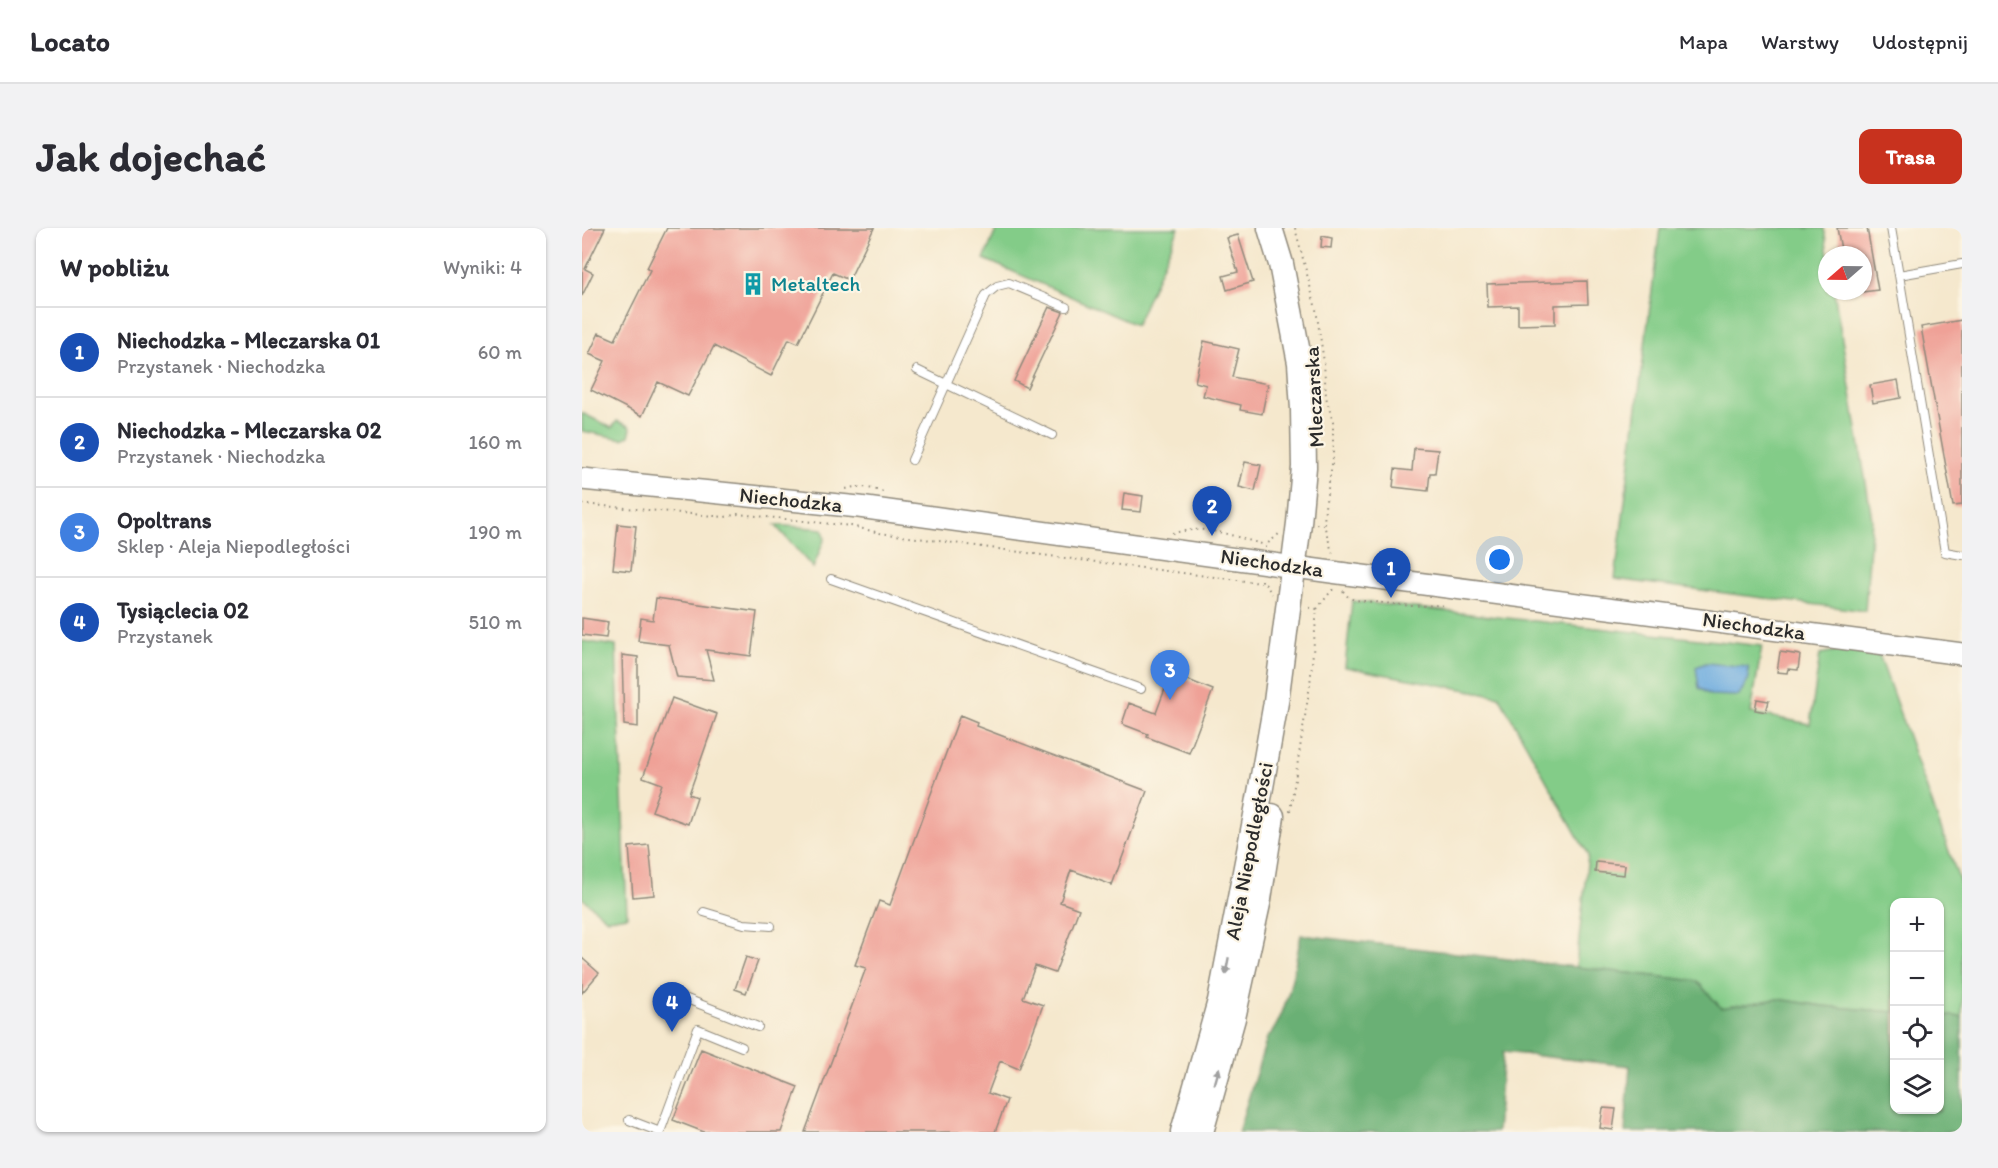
<!DOCTYPE html>
<html lang="pl">
<meta charset="utf-8">
<style>
body{margin:0;font-family:Itim,sans-serif;background:#f2f2f3;color:#2b2b33}
.controls{position:absolute;right:18px;bottom:18px;display:grid;overflow:hidden;border-radius:12px;box-shadow:0 2px 4px #0004}
.controls button{width:54px;height:54px;display:grid;place-items:center;padding:0;border:0;border-bottom:2px solid #e1e1e2;background:#fff;color:#2b2b33;font:30px sans-serif}
.compass{position:absolute;left:1236px;top:18px;width:54px;height:54px;border-radius:50%;background:#fff;box-shadow:0 2px 4px #0004;rotate:250deg}
.you{position:absolute;left:918px;top:332px;width:21px;height:21px;margin:-15px;border:4px solid #fff;border-radius:50%;background:#1a73e8;box-shadow:0 0 0 9px #1a73e833}
.badge{display:grid;place-items:center;width:39px;height:39px;border-radius:50%;background:#c8321e;color:#fff;font-size:20px;font-weight:700}
.pin{position:absolute;translate:-50% -50px;filter:drop-shadow(0 2px 3px #0008)}
.pin::after{content:'';position:absolute;top:32px;width:21px;height:18px;background:inherit;clip-path:polygon(0 0,100% 0,50% 100%)}
.list{margin:0;padding:0;list-style:none}
h2{display:flex;justify-content:space-between;align-items:center;height:78px;margin:0;padding:0 24px;font-size:26px}
h2 small{font-size:20px;font-weight:400;color:#7c7c81}
.list li{display:grid;grid-template-columns:39px 1fr auto;gap:18px;align-items:center;box-sizing:border-box;height:90px;padding:0 24px;border-top:2px solid #e1e1e2}
.list b{display:block;font-size:22px;white-space:nowrap}
.list p{margin:0;font-size:20px;white-space:nowrap;color:#7c7c81}
.list em{font-size:20px;font-style:normal;color:#7c7c81}
.icon{flex:none;width:33px;height:33px;fill:none;stroke:currentColor;stroke-width:2;stroke-linecap:round;stroke-linejoin:round}
.map{position:relative;flex:none;width:1380px;height:904px;overflow:hidden;border-radius:12px}
header{display:flex;align-items:center;gap:36px;box-sizing:border-box;height:84px;padding:0 30px;background:#fff;border-bottom:2px solid #e1e1e2}
header strong{font-size:28px}
nav{display:flex;gap:33px;margin-inline-start:auto;font-size:21px}
.intro{display:flex;align-items:center;justify-content:space-between;box-sizing:border-box;height:144px;padding:0 36px}
h1{margin:0;font-size:42px}
.button{padding:15px 27px;border-radius:12px;background:#c8321e;color:#fff;font-size:21px;font-weight:700}
main{display:flex;gap:36px;padding:0 36px}
aside{flex:1;background:#fff;border-radius:12px;box-shadow:0 2px 4px #0004}
.map>svg:first-child{display:block}
</style>
<header>
<strong>Locato</strong>
<nav><a>Mapa</a><a>Warstwy</a><a>Udostępnij</a></nav>
</header>
<div class="intro"><h1>Jak dojechać</h1><a class="button">Trasa</a></div>
<main>
<aside>
<h2>W pobliżu<small>Wyniki: 4</small></h2>
<ul class="list">
<li><span class="badge" style="background:#1a4fb4">1</span><div><b>Niechodzka - Mleczarska 01</b><p>Przystanek · Niechodzka</p></div><em>60 m</em></li>
<li><span class="badge" style="background:#1a4fb4">2</span><div><b>Niechodzka - Mleczarska 02</b><p>Przystanek · Niechodzka</p></div><em>160 m</em></li>
<li><span class="badge" style="background:#3f7fe0">3</span><div><b>Opoltrans</b><p>Sklep · Aleja Niepodległości</p></div><em>190 m</em></li>
<li><span class="badge" style="background:#1a4fb4">4</span><div><b>Tysiąclecia 02</b><p>Przystanek</p></div><em>510 m</em></li>
</ul>
</aside>
<div class="map">
<svg width="1380" height="904" viewBox="0 0 1380 904">
<rect width="100%" height="100%" fill="#fcf5e5"/>
<filter id="ink" filterUnits="userSpaceOnUse"><feTurbulence type="fractalNoise" baseFrequency=".0167" numOctaves="2"/><feDisplacementMap in="SourceGraphic" scale="12" xChannelSelector="R" yChannelSelector="G"/><feConvolveMatrix kernelMatrix="1 2 1 2 8 2 1 2 1" color-interpolation-filters="sRGB"/></filter>
<filter id="wash" filterUnits="userSpaceOnUse"><feTurbulence type="fractalNoise" baseFrequency=".008" numOctaves="4" result="noise"/><feDisplacementMap in="SourceGraphic" scale="24" xChannelSelector="R" yChannelSelector="G"/><feGaussianBlur stdDeviation="1.35" result="paint"/><feColorMatrix in="noise" values="0 0 0 0 0 0 0 0 0 0 0 0 0 0 0 0 0 1.4 0 .05"/><feComposite in="paint" operator="in"/></filter>
<g filter="url(#wash)">
<rect width="100%" height="100%" fill="#f5e8cd"/>
<!-- green -->
<path fill="#83cc88" stroke="#577c5a" stroke-width="1.5" d="M415,0H597L554,97L402,31Z
M1078,0H1242L1246,27L1245,63H1252L1290,291L1283,383L1033,351Z
M0,185L30,200L35,193L47,198L49,201L47,208L40,211L0,203Z
M193,297L241,301L243,310L231,340Z
M770,373L1180,418L1169,485L1228,496L1238,426L1293,415L1380,660V789L1358,787V674H1312V784L1241,778L1196,771L1139,780L1115,753L994,739L1006,627L917,468L763,439Z
M0,413L34,418L45,688L25,691L0,670Z"/>
<!-- forest -->
<path fill="#6ab074" stroke="#4a6e50" stroke-width="1.5" d="M719,707L1115,753L1139,780L1196,771L1241,778L1312,784V882H1358V787L1380,789V904H1043L1048,838L921,824L915,904H656L685,810C705,791 713,735 719,707Z"/>
<!-- water -->
<path fill="#6cabdf" stroke="#4c6b85" stroke-width="1.5" d="M1124,435L1166,439L1167,451L1157,468L1128,467L1117,460L1114,439Z"/>
<g id="blocks">
<!-- building -->
<path fill="#efa197" d="M0,0H23L3,41L11,45L0,68Z
M85,0H292L267,52L251,45L216,115L207,111L189,148L132,118L106,168L76,154L60,188L9,162L23,133L7,126L17,105L33,112L68,42L65,40Z
M1255,0H1285L1296,62L1281,64V27H1260Z
M656,7L671,54L645,62L641,48L656,44L645,10Z
M740,8L750,10L749,20L739,19Z
M1005,53L1006,76L973,77V96L936,97V78L906,79L905,56Z
M467,79L481,84L445,160L432,153Z
M1380,92V277L1371,278L1339,99Z
M622,113L657,121L650,149L686,156L680,186L658,182L659,177L621,168L624,157L613,154Z
M1316,152L1319,170L1291,175L1288,157Z
M832,220L856,222L853,245H848L846,263L811,259L813,241L830,243Z
M663,234L679,237L673,263L657,259Z
M542,265L561,268L559,284L540,282Z
M36,296L54,298L49,343L31,341Z
M74,370L175,384L169,428L124,422L132,452L95,449L87,417L56,413L59,390L71,392Z
M0,390L26,394L24,410L0,407Z
M1198,424L1218,427L1216,442L1206,441L1205,445L1195,444Z
M40,427L56,429V499L42,497Z
M589,445L631,462L607,525L565,509L566,506L540,496L547,475L574,485Z
M90,470L135,486L107,566L115,569L106,596L70,583L80,556L61,549Z
M1175,471L1187,473L1184,484L1173,482Z
M378,487L395,494L394,498L565,563L530,657L489,642L478,674L497,681L473,745L453,738L441,770L461,777L437,841L418,833L406,865L425,872L413,904H223L284,740L273,737L297,673L308,677Z
M67,617L72,667L51,669L47,619Z
M1014,634L1043,637L1042,647L1013,644Z
M164,729L176,733L164,765L153,761Z
M0,730L17,745L0,765Z
M119,821L216,859L199,904H122L91,892Z
M1021,880L1034,881L1031,902L1018,900Z"/>
</g>
</g>
<g filter="url(#ink)">
<use href="#blocks" fill-opacity="0" stroke="#908a7c" stroke-width="1.5"/>
<g fill="none" stroke-linecap="round" stroke-linejoin="round">
<!-- lane casing -->
<g stroke="#908a7c" stroke-width="10">
<path id="lane" d="M1309,0L1317,47
M1380,36L1317,47L1363,324L1380,327
M335,142L470,207
M330,232L404,67L415,58L427,55L484,79
M249,351L559,461
M122,684L162,696L189,698
M92,766L176,799
M47,892L78,904L116,801L160,819"/>
</g>
<!-- secondary casing -->
<g stroke="#908a7c" stroke-width="24">
<path id="secondary" d="M0,251L277,279L757,345L1380,426"/>
</g>
<!-- primary casing -->
<g stroke="#908a7c" stroke-width="27">
<path id="primary" d="M601,904L638,773L675,582L694,474L717,295L722,239L721,181L718,135L699,36L688,0
M619,904L651,790L677,671L690,588"/>
</g>
<!-- path -->
<path stroke="#908a7c" stroke-width="2" stroke-dasharray="1.5 4.5" stroke-linecap="butt" d="M713,0L734,81L742,134L744,169L751,194V230L743,279L742,297
M264,261C279,256 291,261 305,265
M0,276L143,289L156,286L269,298L298,305L475,329L679,355
M734,296L742,297L751,327
M590,305C601,303 613,301 623,302C644,304 663,312 684,317
M684,320V317L698,305
M680,352V355L684,357L690,366
M761,363L767,370L773,372L830,378L865,377
M735,381L750,362H752
M708,583L728,457L735,381L723,379"/>
<!-- lane -->
<use href="#lane" stroke="#fff" stroke-width="8"/>
<!-- secondary -->
<use href="#secondary" stroke="#fff" stroke-width="21"/>
<!-- primary -->
<use href="#primary" stroke="#fff" stroke-width="24"/>
</g>
<!-- one-way arrows -->
<defs><path id="oneway-solid" d="M-6-.8H1V-3.2L6.5 0L1 3.2V.8H-6Z" transform="scale(1.5)"/></defs>
<g fill="#a0a0a0">
<use href="#oneway-solid" transform="translate(645 738) rotate(101)"/>
<use href="#oneway-solid" transform="translate(635 848) rotate(-74)"/>
</g>
</g>
<!-- icons -->
<defs>
<g id="building-bare" transform="scale(1.8)"><path d="M-4-6H4V6H1V3H-1V6H-4ZM-2.5-4.3h1.7v1.8h-1.7ZM.8-4.3h1.7v1.8H.8ZM-2.5-1h1.7V.8h-1.7ZM.8-1h1.7V.8H.8Z" fill="#0f9aa8" stroke="#fcf5e5" stroke-width="2.5" paint-order="stroke"/></g>
</defs>
<g fill-rule="evenodd">
<use href="#building-bare" x="171" y="56"/>
</g>
<g text-anchor="middle" stroke-width="4.5" stroke-linejoin="round" paint-order="stroke">
<!-- culture labels -->
<g font-size="21" fill="#0d838f" stroke="#fcf5e5" text-anchor="start">
<text x="189" y="63">Metaltech</text>
</g>
<!-- street labels -->
<g font-size="21" fill="#2b2b2b" stroke="#fcf5e5">
<text transform="translate(732 169) rotate(-93)" y="7">Mleczarska</text>
<text transform="translate(209 272) rotate(6)" y="7">Niechodzka</text>
<text transform="translate(690 335) rotate(8)" y="7">Niechodzka</text>
<text transform="translate(1172 398) rotate(8)" y="7">Niechodzka</text>
<text transform="translate(667 623) rotate(-79)" y="7">Aleja Niepodległości</text>
</g>
</g>
</svg>
<div class="controls">
<button>+</button>
<button>−</button>
<button><svg class="icon" aria-label="locate" viewBox="0 0 24 24"><circle cx="12" cy="12" r="6"/><path d="M12 2v4M12 18v4M2 12h4M18 12h4"/></svg></button>
<button><svg class="icon" aria-label="layers" viewBox="0 0 24 24"><path d="M12 4l9 5-9 5-9-5zM3 14l9 5 9-5"/></svg></button>
</div>
<svg class="compass" viewBox="-18 -18 36 36"><path d="M0-13l5 13h-10z" fill="#e53935"/><path d="M0 13l5-13h-10z" fill="#7c7c81"/></svg>
<div class="you"></div>
<div class="pin badge" style="left:809px;top:370px;background:#1a4fb4">1</div>
<div class="pin badge" style="left:630px;top:308px;background:#1a4fb4">2</div>
<div class="pin badge" style="left:588px;top:472px;background:#3f7fe0">3</div>
<div class="pin badge" style="left:90px;top:804px;background:#1a4fb4">4</div>
</div>
</main>
